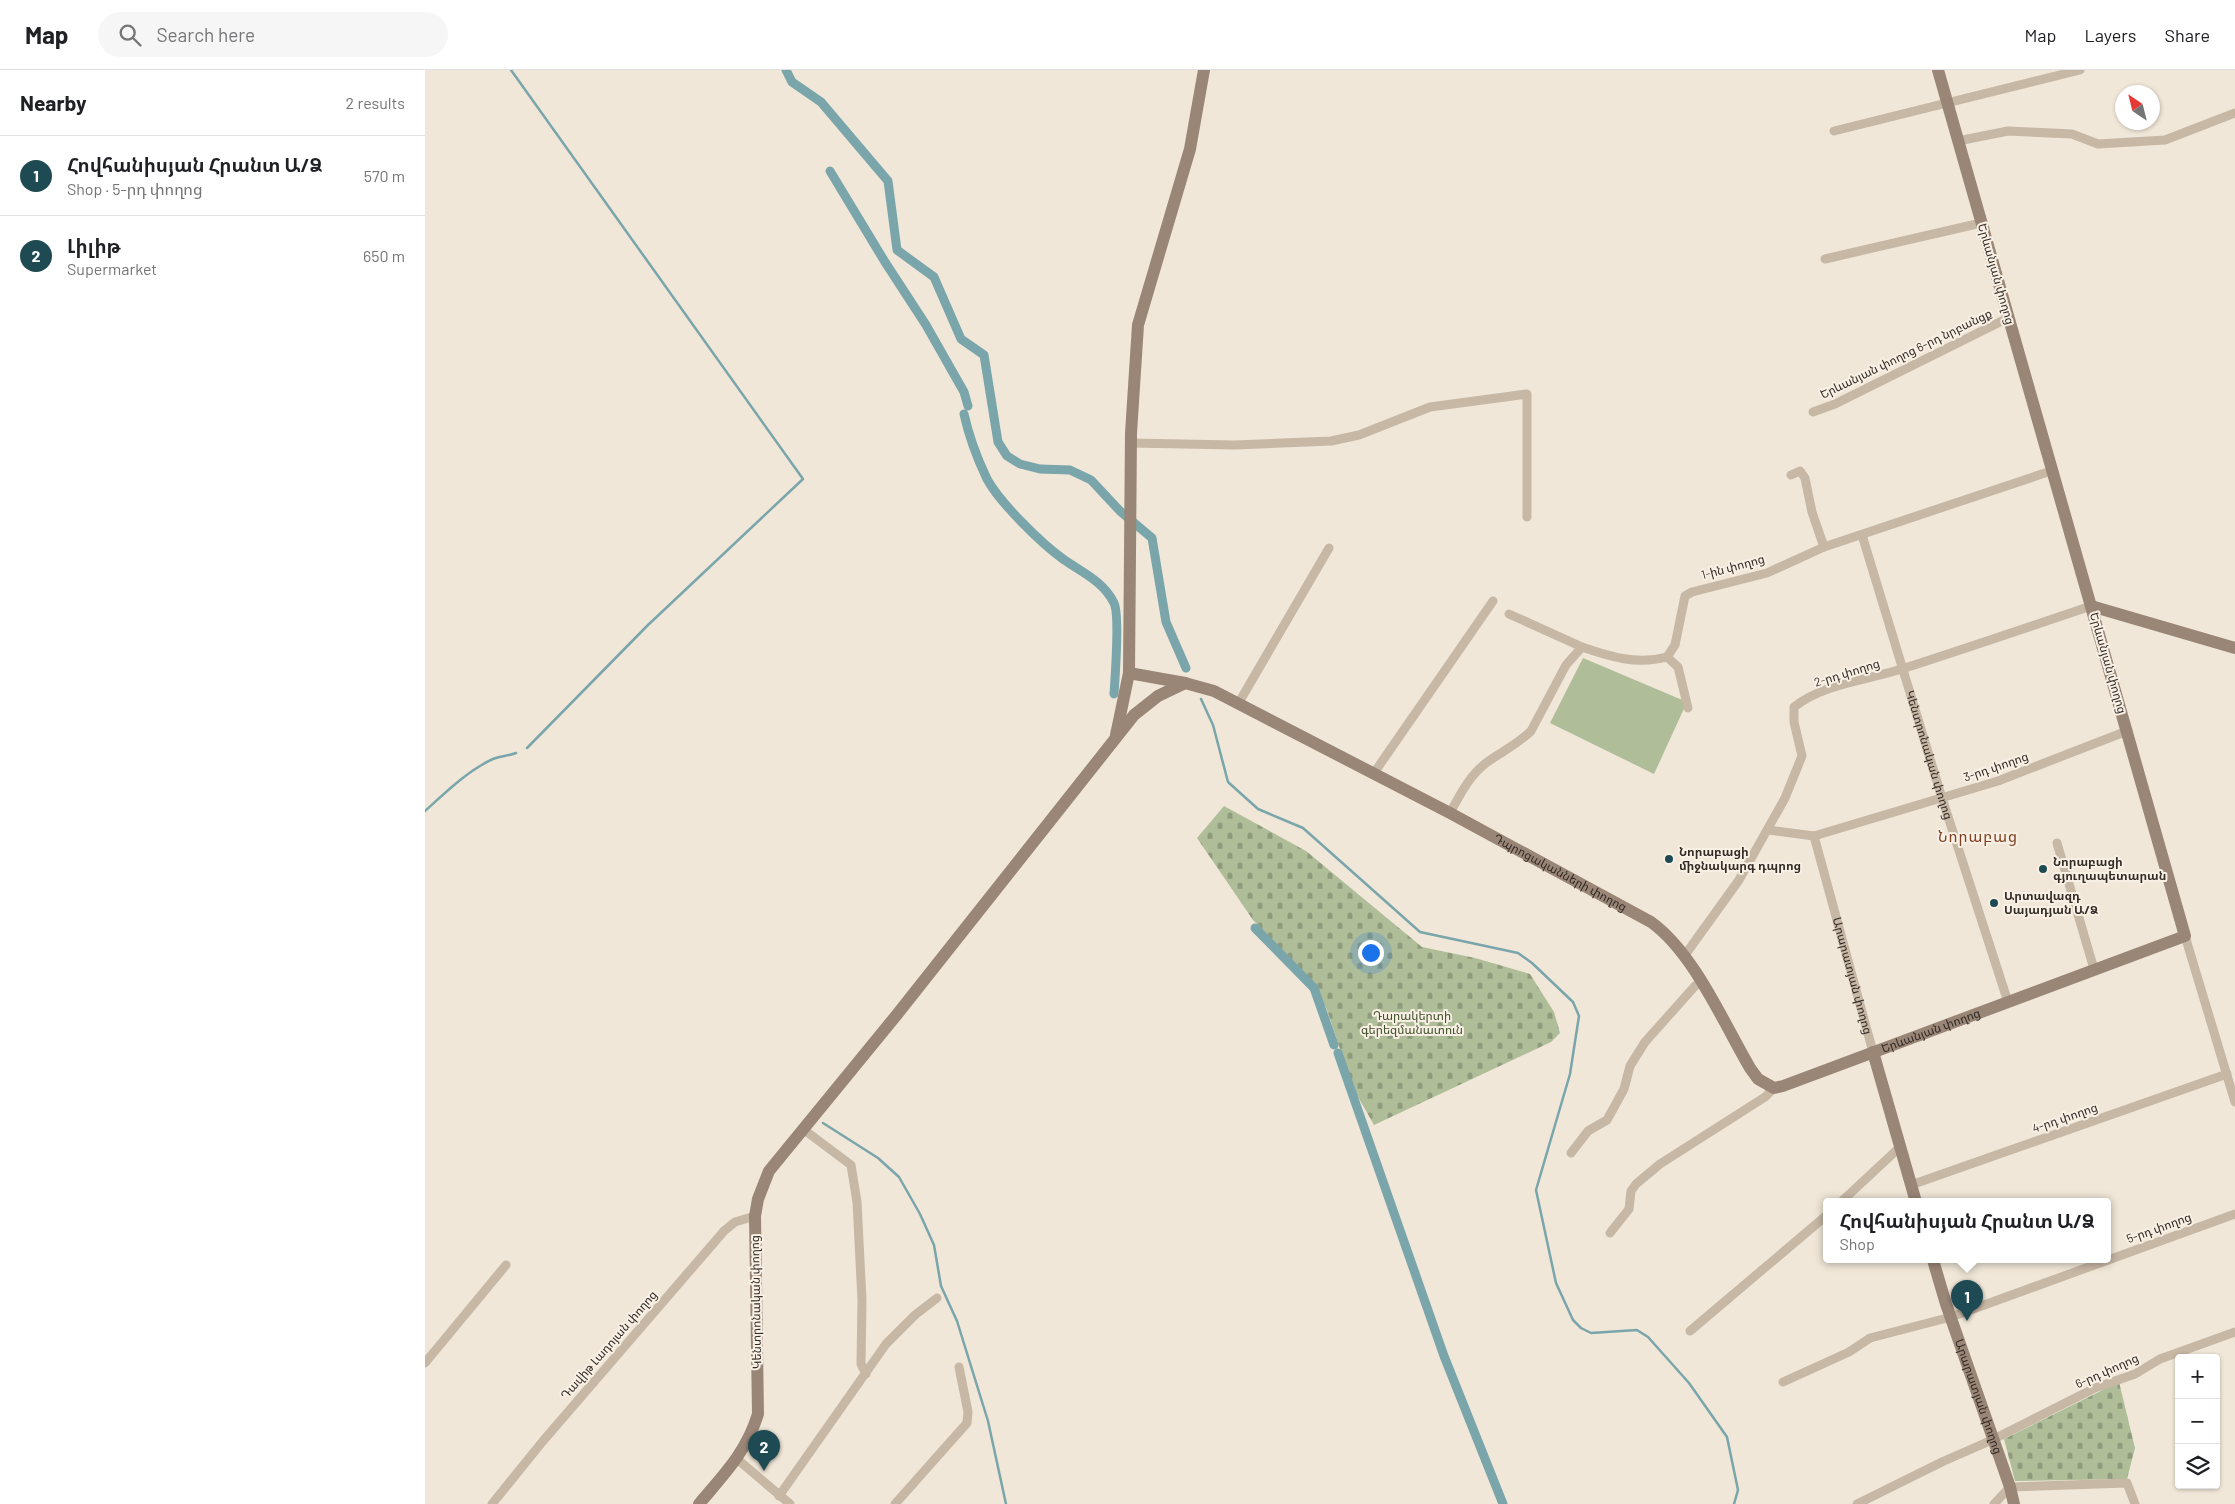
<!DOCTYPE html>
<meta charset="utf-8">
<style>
body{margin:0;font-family:Barlow,"Noto Sans Armenian",sans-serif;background:#f6f6f6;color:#202124}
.controls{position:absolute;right:15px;bottom:15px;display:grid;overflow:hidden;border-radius:5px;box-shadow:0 1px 4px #0004}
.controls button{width:45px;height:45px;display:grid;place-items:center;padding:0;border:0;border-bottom:1px solid #e0e0e0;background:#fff;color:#202124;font:25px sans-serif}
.compass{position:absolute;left:1690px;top:15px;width:45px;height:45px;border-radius:50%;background:#fff;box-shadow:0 1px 4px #0004;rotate:325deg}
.you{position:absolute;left:945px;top:882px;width:18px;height:18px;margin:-12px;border:4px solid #fff;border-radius:50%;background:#1a73e8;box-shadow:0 0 0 8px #1a73e833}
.badge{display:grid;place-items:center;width:32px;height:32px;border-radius:50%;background:#1e4b53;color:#fff;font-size:16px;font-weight:700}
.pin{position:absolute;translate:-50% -41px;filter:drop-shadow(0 1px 2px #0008)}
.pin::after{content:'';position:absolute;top:26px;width:18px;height:15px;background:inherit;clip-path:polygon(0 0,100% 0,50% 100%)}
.popup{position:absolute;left:1398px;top:1128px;width:288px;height:65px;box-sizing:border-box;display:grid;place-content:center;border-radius:5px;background:#fff;filter:drop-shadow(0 1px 4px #0005);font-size:16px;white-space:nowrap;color:#757577}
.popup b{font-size:19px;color:#202124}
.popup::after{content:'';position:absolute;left:50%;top:100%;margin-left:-10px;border:10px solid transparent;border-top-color:#fff}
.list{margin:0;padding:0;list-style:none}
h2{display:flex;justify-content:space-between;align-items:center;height:65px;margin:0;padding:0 20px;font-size:21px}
h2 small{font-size:16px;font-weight:400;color:#757577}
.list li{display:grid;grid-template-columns:32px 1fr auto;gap:15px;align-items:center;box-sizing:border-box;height:80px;padding:0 20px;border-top:1px solid #e0e0e0}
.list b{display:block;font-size:19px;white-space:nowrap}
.list p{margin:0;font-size:16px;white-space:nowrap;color:#757577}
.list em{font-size:16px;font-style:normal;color:#757577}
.icon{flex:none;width:28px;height:28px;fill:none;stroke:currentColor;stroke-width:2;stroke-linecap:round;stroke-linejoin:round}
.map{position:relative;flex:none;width:1810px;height:1434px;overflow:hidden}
header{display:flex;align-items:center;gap:30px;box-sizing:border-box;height:70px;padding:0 25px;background:#fff;border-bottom:1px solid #e0e0e0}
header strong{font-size:24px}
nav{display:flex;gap:28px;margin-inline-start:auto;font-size:18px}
.search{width:350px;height:45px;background:#f6f6f6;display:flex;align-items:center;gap:12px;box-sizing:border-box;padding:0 18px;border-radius:28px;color:#757577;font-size:19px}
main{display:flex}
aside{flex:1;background:#fff}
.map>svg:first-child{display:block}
</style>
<header>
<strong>Map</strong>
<div class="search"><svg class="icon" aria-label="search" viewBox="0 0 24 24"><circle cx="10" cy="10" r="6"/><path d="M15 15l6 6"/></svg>Search here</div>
<nav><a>Map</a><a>Layers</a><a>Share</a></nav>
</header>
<main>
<aside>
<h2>Nearby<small>2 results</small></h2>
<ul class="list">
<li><span class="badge">1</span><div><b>Հովհանիսյան Հրանտ Ա/Ձ</b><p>Shop · 5-րդ փողոց</p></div><em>570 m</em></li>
<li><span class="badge">2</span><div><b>Լիլիթ</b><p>Supermarket</p></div><em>650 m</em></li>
</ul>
</aside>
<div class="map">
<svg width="1810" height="1434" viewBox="0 0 1810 1434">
<defs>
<pattern id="cemetery-stones" width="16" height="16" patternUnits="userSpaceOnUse" patternTransform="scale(1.25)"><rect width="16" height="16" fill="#afbe99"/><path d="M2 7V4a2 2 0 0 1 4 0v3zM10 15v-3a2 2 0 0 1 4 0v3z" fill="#8f9b7d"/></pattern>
</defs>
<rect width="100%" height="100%" fill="#f0e7d8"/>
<!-- cemetery -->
<path fill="url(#cemetery-stones)" d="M799,736L881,781L997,877L1050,888L1105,904L1129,942L1135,963L1126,972L949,1055L928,1018L902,940L889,913L828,850L772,768Z
M1694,1312L1710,1378L1702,1409L1590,1411L1579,1369Z"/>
<!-- pitch -->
<path fill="#afbe99" d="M1158,588L1262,632L1229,704L1125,653Z"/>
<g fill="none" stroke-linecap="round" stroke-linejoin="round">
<!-- stream -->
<path stroke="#79a5ab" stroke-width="2.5" d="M86,0L378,409L223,555L102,678
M776,629L788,655L803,712L833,739L878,758L995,862L1093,883L1107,893L1148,932L1154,946L1145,1004L1111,1120L1131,1213L1148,1250L1156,1258L1166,1263L1212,1260L1223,1267L1264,1313L1302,1367L1313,1420L1309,1434
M0,741C21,722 42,701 68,689C75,686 83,686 91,683
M398,1053L453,1088L474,1107L495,1144L509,1175L516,1216L532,1251L563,1351L581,1434"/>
<!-- canal -->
<path stroke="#79a5ab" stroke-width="9" d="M361,0L367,12L396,32L463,111L472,180L509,207L536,269L559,285L573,372L582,386L595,394L615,399L645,400L666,410L695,441L727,468L741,552L761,598
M405,101L460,192L501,255L539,322L543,336
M539,344C544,367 552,388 562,409C575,433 616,473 638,489C658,503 678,511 689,533C695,545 690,608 689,624
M830,858L889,918L909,975
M913,983L1019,1286L1078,1434"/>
<!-- street -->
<g stroke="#c7b7a5" stroke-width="9">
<path d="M1409,61L1655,0"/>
<path d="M1533,71L1583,61L1647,64L1673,74L1740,70L1810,43"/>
<path d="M1400,189L1556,153"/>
<path d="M1388,342L1410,334L1583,248"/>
<path d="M706,373L810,375L906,371L934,365L1005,337L1102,324V447"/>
<path d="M1366,405L1375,401L1380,408L1387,442L1399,477"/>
<path id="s1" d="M1437,465L1517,728L1583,932"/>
<path d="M1084,544L1157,577"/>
<path d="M1242,587L1253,597L1263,638"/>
<path d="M813,634L904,478"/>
<path d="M949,703L1068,531"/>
<path d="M1025,743C1035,725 1044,706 1061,693C1076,682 1093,674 1106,661L1141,595L1157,577C1186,587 1212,595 1242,587L1250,575L1260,526L1267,522L1342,503L1399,477L1626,401"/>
<path d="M1343,760L1389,766L1573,711L1702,661"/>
<path id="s2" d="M1389,766L1448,982"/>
<path d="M1632,773L1669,899"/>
<path d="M1760,866L1810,1032"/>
<path d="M1260,885L1314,810L1360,728L1377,686L1369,652V637C1399,613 1444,610 1480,598C1542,578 1604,557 1666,536"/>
<path d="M378,1059L426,1095L432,1132L437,1230L436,1294L441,1304"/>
<path d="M1146,1083L1163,1061L1182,1050L1199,1019L1205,996L1220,972L1270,916L1276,912"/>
<path d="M1486,1115L1802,1004"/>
<path d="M1416,1132L1475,1077"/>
<path d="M1185,1163L1204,1139L1206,1121L1211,1114L1235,1094L1340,1027L1349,1018"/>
<path d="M1265,1261L1402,1145"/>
<path d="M0,1293L81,1195"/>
<path d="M1358,1312L1424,1282L1445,1268L1526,1247L1810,1144"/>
<path d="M312,1389L365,1434"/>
<path d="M354,1426L461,1274L490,1245L512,1228"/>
<path d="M67,1434L118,1371L299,1161L310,1152L330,1146"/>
<path d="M470,1434L542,1353L543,1342L534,1297"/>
<path d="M1432,1434L1519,1391L1567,1370L1670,1318L1710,1304L1735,1289L1810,1262"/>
<path d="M1569,1434L1585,1417L1702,1413L1710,1434"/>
</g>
<!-- secondary -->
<g stroke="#9a8677" stroke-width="12">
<path d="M1666,536L1810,578"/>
<path id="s3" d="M704,603L760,613L789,621L1025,743L1226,852C1269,883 1298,952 1325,998L1333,1009L1349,1018L1358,1016L1760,866L1513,0"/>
<path d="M691,665L704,603L706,363L713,255L765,79L779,0"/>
<path d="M1448,982L1491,1132"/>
<path id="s4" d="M1508,1190L1521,1234L1585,1417L1589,1434"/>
<path d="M274,1434C299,1404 321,1383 333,1344L330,1146L333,1129L344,1101L470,947L709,645L733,626L760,613"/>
</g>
</g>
<!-- markers -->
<g fill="#1e4b53" stroke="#f8f0e4" stroke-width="2">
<circle cx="1244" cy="789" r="5"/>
<circle cx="1618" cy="799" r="5"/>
<circle cx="1569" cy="833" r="5"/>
</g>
<g text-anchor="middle" stroke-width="4" stroke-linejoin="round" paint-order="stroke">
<!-- street labels -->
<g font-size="12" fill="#332b26" stroke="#f8f0e4">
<text transform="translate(1571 204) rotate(74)" y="4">Երևանյան փողոց</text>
<text transform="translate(1481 284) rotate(-26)" y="4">Երևանյան փողոց 6-րդ նրբանցք</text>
<text transform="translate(1308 497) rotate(-15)" y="4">1-ին փողոց</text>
<text transform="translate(1683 593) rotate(74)" y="4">Երևանյան փողոց</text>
<text transform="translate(1422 603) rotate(-17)" y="4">2-րդ փողոց</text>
<text dy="4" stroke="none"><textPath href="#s1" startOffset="230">Կենտրոնական փողոց</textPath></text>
<text transform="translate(1571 697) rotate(-19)" y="4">3-րդ փողոց</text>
<text dy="4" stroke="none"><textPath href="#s3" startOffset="478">Դպրոցականների փողոց</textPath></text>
<text dy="4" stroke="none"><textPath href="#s2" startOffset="145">Արարատյան փողոց</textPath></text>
<text dy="4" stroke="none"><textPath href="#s3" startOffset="958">Երևանյան փողոց</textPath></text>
<text transform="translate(1640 1048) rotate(-19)" y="4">4-րդ փողոց</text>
<text transform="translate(1734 1158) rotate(-20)" y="4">5-րդ փողոց</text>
<text transform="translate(331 1232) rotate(-91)" y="4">Կենտրոնական փողոց</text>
<text transform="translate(184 1275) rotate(-49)" y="4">Դավիթ Լադոյան փողոց</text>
<text transform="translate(1682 1301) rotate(-24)" y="4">6-րդ փողոց</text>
<text dy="4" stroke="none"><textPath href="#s4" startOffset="144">Արարատյան փողոց</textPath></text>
</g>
<!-- poi labels -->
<g font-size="12" font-weight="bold" fill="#332b26" stroke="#f8f0e4" text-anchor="start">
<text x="1254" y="786">Նորաբացի<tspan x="1254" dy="14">միջնակարգ դպրոց</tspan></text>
<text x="1628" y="796">Նորաբացի<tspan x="1628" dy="14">գյուղապետարան</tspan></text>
<text x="1579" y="830">Արտավազդ<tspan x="1579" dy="14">Սայադյան Ա/Ձ</tspan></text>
</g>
<!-- park labels -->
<g font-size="12" fill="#40502b" stroke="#f8f0e4">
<text x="987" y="950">Դարակերտի<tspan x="987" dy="14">գերեզմանատուն</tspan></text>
</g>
<!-- quarter labels -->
<g font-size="15" letter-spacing="1" fill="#7f4023" stroke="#f8f0e4">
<text x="1553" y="772">Նորաբաց</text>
</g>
</g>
</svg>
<div class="controls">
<button>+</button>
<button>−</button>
<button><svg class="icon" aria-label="layers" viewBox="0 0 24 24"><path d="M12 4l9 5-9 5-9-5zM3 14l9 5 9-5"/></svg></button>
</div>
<svg class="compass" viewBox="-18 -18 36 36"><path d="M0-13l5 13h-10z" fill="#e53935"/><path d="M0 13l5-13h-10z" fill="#757577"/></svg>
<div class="you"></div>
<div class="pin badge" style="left:1542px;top:1251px">1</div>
<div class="popup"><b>Հովհանիսյան Հրանտ Ա/Ձ</b>Shop</div>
<div class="pin badge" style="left:339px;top:1401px">2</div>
</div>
</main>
